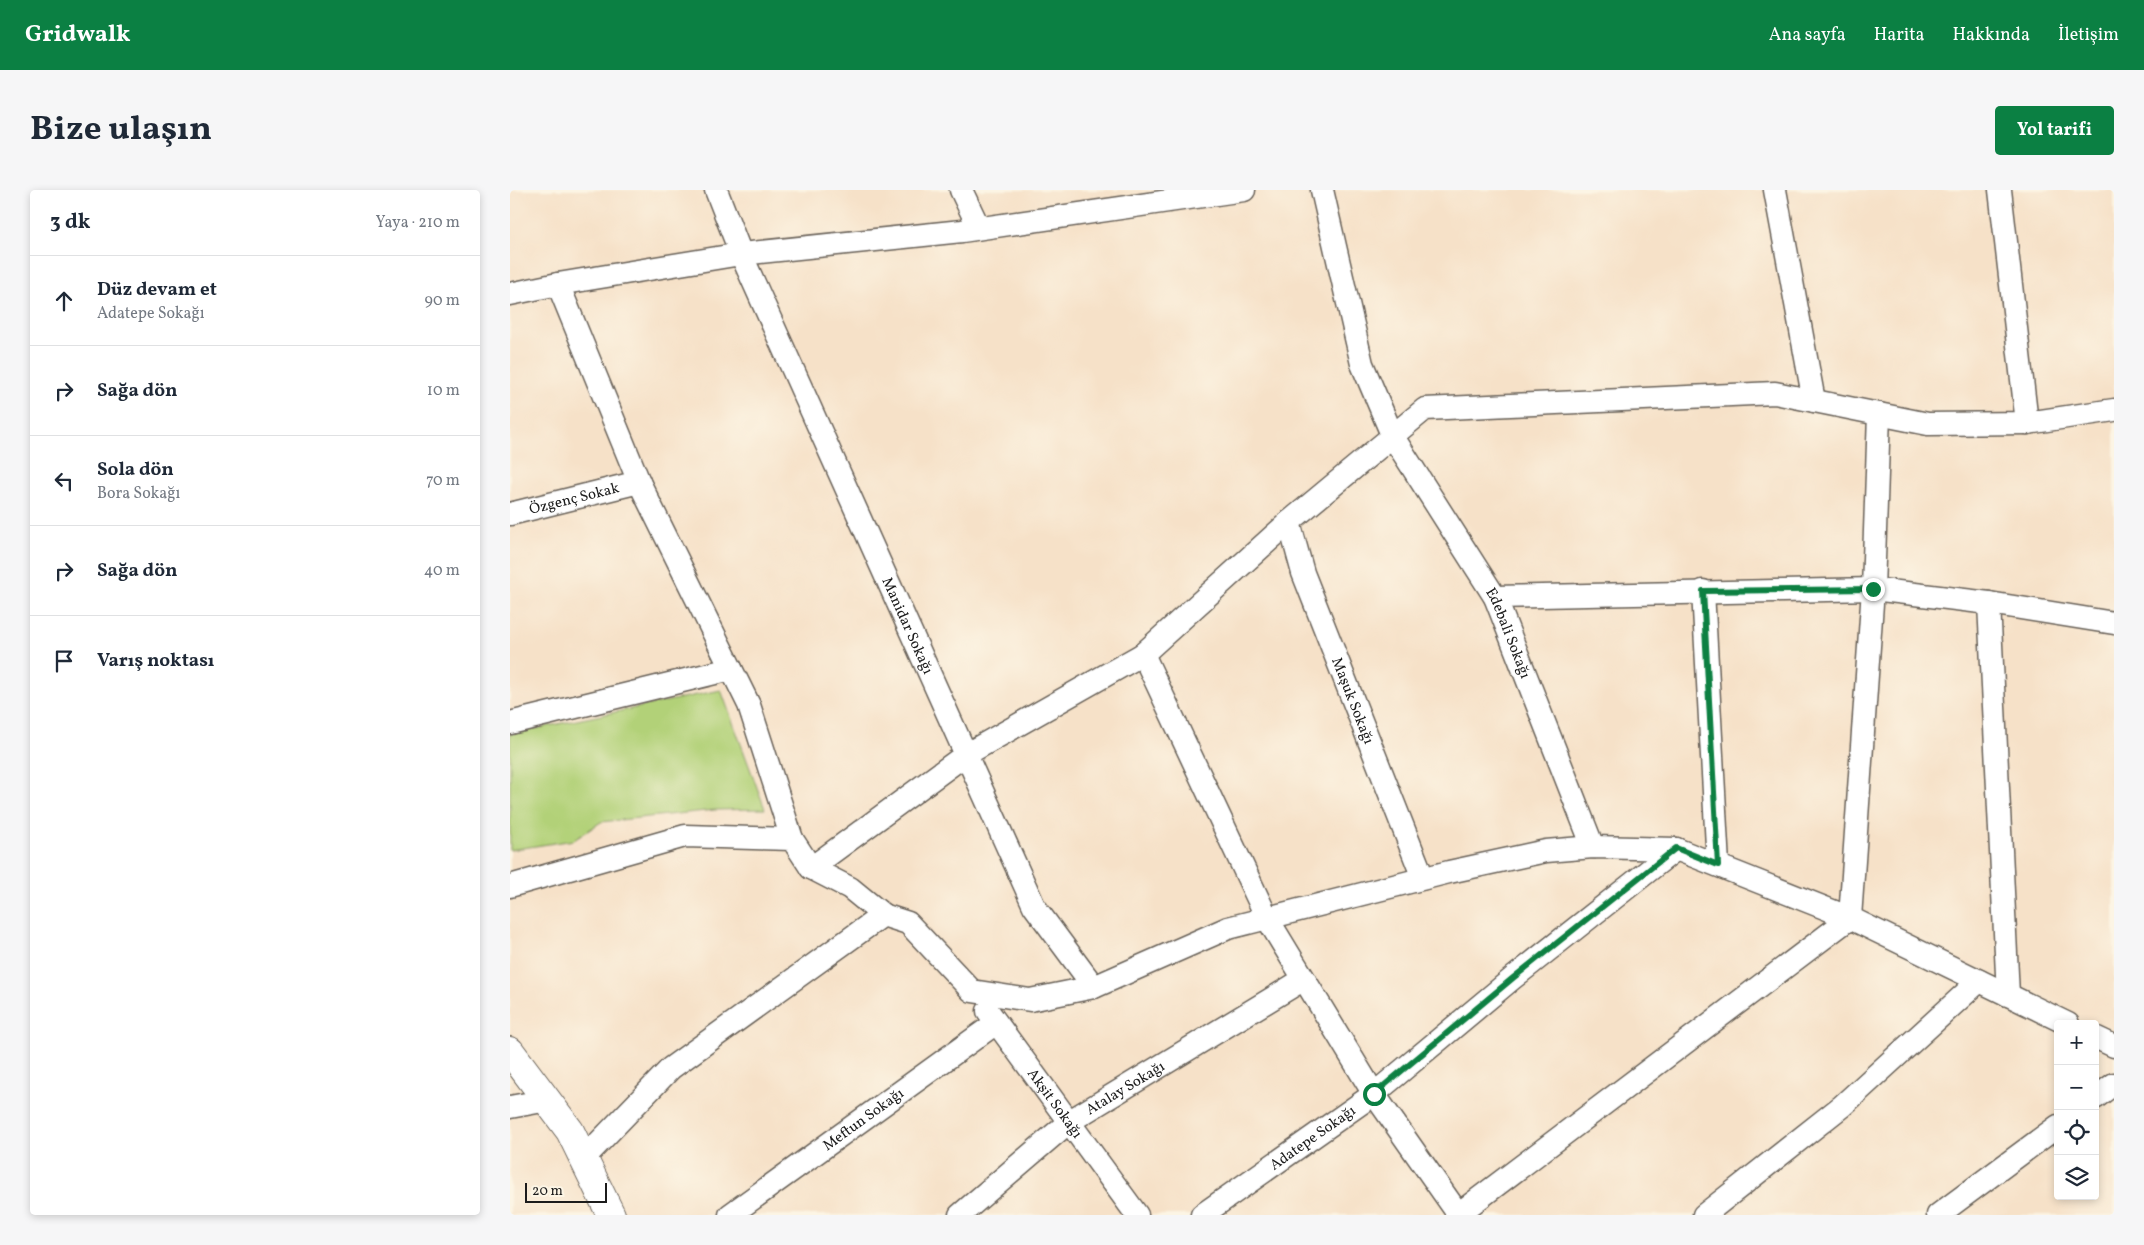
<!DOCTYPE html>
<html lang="tr">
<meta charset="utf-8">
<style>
body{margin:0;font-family:Vollkorn,serif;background:#f6f6f7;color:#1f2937}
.controls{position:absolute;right:15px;bottom:15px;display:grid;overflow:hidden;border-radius:5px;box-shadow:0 2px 8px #0003}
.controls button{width:45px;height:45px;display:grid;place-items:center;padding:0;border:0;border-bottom:1px solid #e0e1e3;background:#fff;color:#1f2937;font:25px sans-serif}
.scale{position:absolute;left:15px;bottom:12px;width:82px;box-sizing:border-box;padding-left:5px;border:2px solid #1c1c1c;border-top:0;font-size:14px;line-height:18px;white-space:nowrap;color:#1c1c1c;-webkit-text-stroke:4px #fcf5e5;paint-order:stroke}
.stop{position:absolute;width:15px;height:15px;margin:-11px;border:4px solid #0b8043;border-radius:50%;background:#fff}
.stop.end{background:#0b8043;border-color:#fff;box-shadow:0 1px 5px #0008}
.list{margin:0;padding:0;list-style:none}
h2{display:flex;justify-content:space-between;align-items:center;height:65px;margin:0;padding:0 20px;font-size:21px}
h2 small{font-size:16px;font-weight:400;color:#747a83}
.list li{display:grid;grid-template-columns:32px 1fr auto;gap:15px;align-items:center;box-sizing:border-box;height:90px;padding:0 20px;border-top:1px solid #e0e1e3}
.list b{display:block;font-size:19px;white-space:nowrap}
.list p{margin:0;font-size:16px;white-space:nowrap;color:#747a83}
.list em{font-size:16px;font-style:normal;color:#747a83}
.icon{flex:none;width:28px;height:28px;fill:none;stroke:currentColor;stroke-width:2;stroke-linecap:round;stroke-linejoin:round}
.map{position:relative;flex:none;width:1604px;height:1025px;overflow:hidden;border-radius:5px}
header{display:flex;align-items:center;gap:30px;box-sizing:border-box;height:70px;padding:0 25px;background:#0b8043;color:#fff}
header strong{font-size:24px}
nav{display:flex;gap:28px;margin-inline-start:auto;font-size:18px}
.intro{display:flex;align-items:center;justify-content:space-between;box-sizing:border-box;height:120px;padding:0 30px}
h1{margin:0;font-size:35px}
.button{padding:12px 22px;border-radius:5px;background:#0b8043;color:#fff;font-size:18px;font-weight:700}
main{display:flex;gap:30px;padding:0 30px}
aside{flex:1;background:#fff;border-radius:5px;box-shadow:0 2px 8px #0003}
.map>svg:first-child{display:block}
</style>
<header>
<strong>Gridwalk</strong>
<nav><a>Ana sayfa</a><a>Harita</a><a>Hakkında</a><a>İletişim</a></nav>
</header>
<div class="intro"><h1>Bize ulaşın</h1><a class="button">Yol tarifi</a></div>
<main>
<aside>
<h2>3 dk<small>Yaya · 210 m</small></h2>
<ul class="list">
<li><svg class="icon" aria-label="ahead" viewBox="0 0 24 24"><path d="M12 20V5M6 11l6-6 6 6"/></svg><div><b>Düz devam et</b><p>Adatepe Sokağı</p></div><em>90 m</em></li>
<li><svg class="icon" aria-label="right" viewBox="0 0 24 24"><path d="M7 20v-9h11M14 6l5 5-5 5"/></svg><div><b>Sağa dön</b></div><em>10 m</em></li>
<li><svg class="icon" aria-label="left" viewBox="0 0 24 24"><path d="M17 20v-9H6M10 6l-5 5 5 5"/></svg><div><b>Sola dön</b><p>Bora Sokağı</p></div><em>70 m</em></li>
<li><svg class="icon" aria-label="right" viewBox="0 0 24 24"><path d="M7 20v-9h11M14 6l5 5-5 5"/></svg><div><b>Sağa dön</b></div><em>40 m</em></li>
<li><svg class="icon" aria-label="arrive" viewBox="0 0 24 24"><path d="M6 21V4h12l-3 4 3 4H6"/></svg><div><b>Varış noktası</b></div></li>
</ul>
</aside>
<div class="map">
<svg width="1604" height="1025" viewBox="0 0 1604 1025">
<rect width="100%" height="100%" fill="#fcf5e5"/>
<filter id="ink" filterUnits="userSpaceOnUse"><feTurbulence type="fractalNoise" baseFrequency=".02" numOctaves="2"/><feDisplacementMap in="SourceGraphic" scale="10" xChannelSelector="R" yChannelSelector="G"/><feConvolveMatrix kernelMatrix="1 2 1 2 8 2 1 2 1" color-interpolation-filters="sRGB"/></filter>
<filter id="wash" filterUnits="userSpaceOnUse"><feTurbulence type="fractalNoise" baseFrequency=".0096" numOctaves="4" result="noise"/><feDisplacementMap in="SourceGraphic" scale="20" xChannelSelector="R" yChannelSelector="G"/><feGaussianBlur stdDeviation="1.12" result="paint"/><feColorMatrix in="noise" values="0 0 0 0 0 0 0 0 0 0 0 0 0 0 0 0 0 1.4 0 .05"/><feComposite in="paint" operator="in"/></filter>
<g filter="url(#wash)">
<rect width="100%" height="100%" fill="#f6e1c8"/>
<!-- green -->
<path fill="#b2d178" stroke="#67764a" d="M211,500L255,619L205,620L91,632L64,650L0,660V544Z"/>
</g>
<g filter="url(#ink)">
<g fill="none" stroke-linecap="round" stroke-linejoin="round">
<!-- minor casing -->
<g stroke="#686158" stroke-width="25">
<g id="minor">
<path id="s1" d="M206,0L231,64L524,716L584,797"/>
<path d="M451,0L469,38"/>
<path id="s2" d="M812,0L852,174L883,247L985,407L1083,657"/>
<path d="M1265,0L1304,211"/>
<path d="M1490,0L1517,233"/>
<path d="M48,94L129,292L239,515L282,649"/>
<path d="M0,104L48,94L231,64L452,41L734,0"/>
<path id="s3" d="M0,324L129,292"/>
<path id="s4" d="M779,332L793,383L913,688"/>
<path d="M1193,401L1208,675"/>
<path d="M985,407L1363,399L1479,413L1604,433"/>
<path d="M1479,413L1498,805"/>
<path d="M633,464L757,728L864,904L949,1025"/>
<path d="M0,533L221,479"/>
<path d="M301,678L455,565L633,464L779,332L915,219L1265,203L1418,234L1517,233L1604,220"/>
<path d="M0,696L175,646L282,649L301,678L340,698L373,725L398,733L462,801L520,810L584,797L718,738L939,682L1036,661L1083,657L1166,659L1340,728L1558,834"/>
<path id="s5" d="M478,821L627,1025"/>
<path d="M1585,847L1604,856"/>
<path d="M1585,908L1604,894"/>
<path d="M0,917L38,910"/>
<path d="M74,968L161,878L373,725"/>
<path id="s6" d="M220,1025L486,833"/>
<path id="s7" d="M450,1025L560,931L794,789"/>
<path id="s8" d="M692,1025L864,904L1003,788L1166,659"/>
<path d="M947,1025L1340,728L1363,399L1369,224"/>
<path d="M1194,1025L1332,916L1469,791"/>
<path d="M1428,1025L1548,936"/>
</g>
</g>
<!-- tertiary casing -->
<g stroke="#686158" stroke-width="30">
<path id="tertiary" d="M0,861L60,941L101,1025"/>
</g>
<!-- minor -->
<use href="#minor" stroke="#fff" stroke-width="22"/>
<!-- tertiary -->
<use href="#tertiary" stroke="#fff" stroke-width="28"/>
</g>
</g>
<g fill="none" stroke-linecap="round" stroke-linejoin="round" filter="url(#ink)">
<!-- route -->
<path stroke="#0b8043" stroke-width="6" d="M864,904L1003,788L1166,658L1208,675L1193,401L1363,399"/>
</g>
<g text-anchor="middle" stroke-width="5" stroke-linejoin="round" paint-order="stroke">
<!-- street labels -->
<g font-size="15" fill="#1c1c1c" stroke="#fcf5e5">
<text dy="5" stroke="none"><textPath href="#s3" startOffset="66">Özgenç Sokak</textPath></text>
<text dy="5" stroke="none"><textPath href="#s1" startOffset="476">Manidar Sokağı</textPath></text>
<text dy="5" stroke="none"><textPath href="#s2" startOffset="486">Edebali Sokağı</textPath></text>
<text dy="5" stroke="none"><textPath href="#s4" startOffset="190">Maşuk Sokağı</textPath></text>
<text dy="5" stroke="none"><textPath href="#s7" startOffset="209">Atalay Sokağı</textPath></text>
<text dy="5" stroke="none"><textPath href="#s5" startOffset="114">Akşit Sokağı</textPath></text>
<text dy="5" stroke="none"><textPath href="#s6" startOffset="164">Meftun Sokağı</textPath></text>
<text dy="5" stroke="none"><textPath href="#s8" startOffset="135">Adatepe Sokağı</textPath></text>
</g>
</g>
</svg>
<div class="controls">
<button>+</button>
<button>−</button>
<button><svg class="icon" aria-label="locate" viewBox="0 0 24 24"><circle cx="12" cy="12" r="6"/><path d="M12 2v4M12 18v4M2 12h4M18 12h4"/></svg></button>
<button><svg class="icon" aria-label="layers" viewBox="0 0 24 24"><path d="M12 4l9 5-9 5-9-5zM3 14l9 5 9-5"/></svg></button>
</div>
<div class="scale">20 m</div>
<div class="stop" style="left:864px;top:904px"></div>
<div class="stop end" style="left:1363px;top:399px"></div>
</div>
</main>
